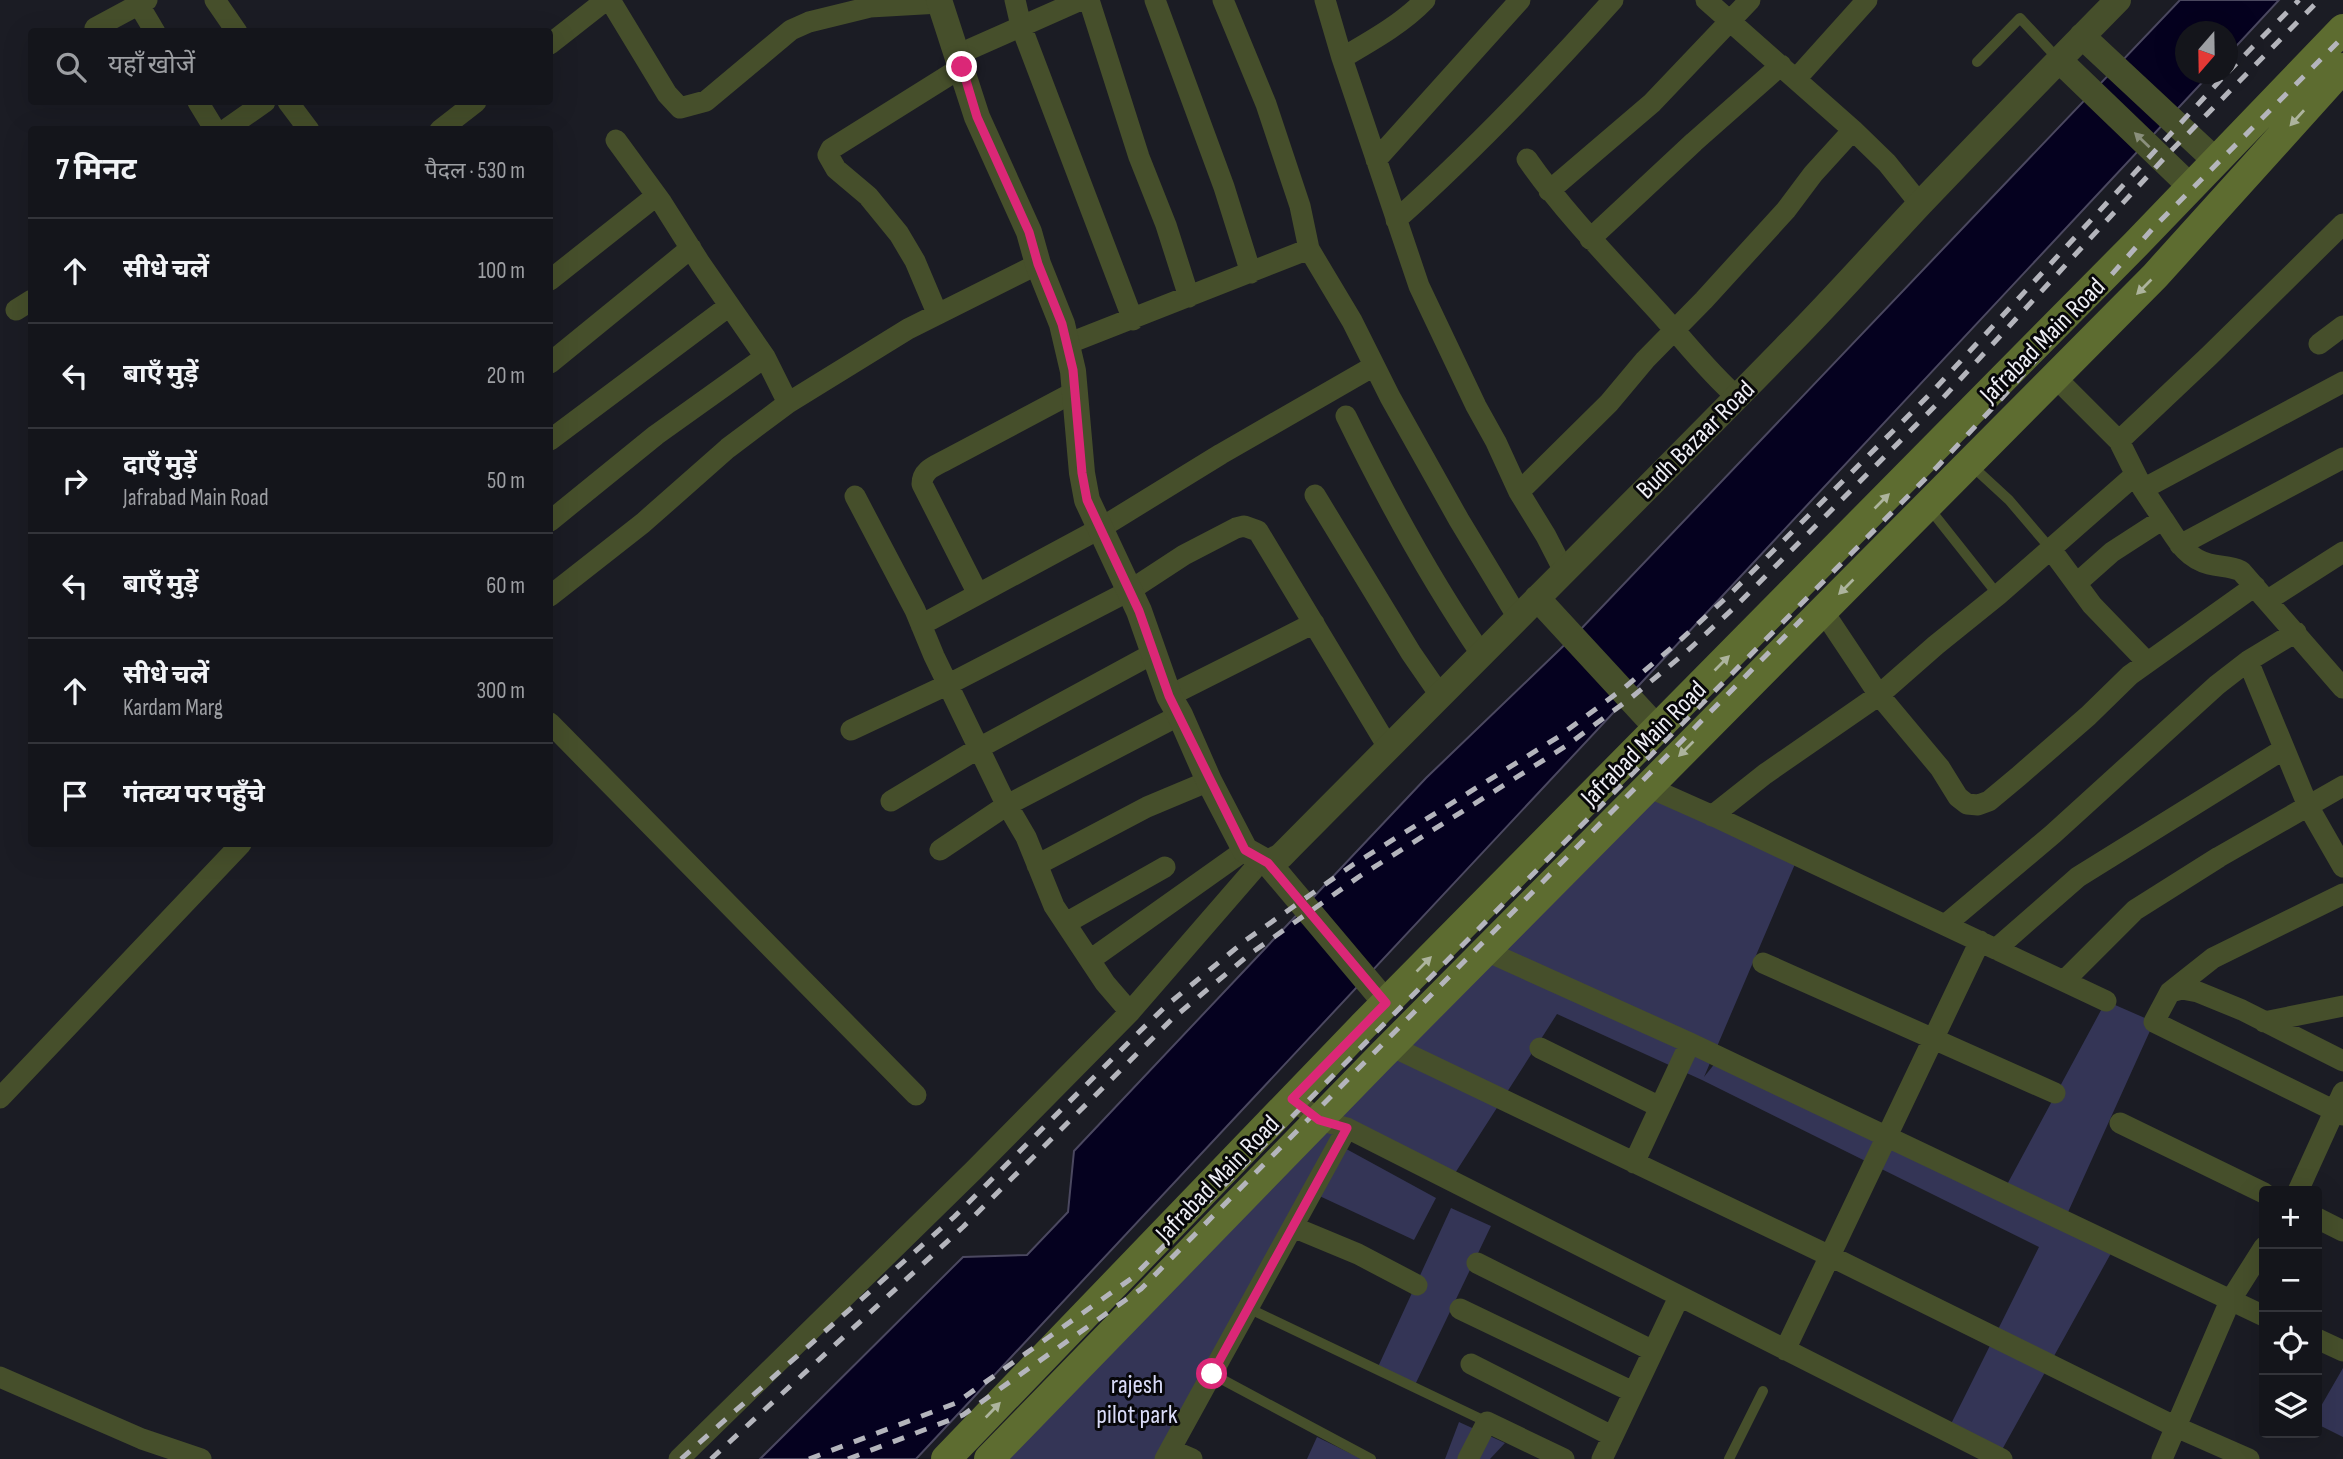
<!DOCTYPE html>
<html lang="hi">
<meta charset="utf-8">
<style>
body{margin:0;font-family:"Sofia Sans Condensed","Noto Sans Devanagari",sans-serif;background:#1d1e24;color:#f1f3f6}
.controls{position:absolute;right:21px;bottom:21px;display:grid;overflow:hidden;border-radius:7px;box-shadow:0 7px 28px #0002}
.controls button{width:63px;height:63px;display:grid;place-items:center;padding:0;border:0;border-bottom:2px solid #33343a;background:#14151b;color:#f1f3f6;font:35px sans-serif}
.compass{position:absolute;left:2175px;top:21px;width:63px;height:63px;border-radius:50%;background:#14151b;box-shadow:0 7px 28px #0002;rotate:200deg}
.stop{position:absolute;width:21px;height:21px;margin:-16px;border:5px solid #db2777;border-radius:50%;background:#fff}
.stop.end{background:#db2777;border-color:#fff;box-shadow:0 2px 7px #0008}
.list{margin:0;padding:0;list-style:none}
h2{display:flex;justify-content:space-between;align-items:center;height:91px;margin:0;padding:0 28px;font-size:30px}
h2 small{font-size:23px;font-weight:400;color:#9d9fa3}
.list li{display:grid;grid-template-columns:46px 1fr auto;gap:21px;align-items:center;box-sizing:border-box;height:105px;padding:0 28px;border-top:2px solid #33343a}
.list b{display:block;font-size:26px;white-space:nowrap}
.list p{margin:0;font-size:23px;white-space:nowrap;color:#9d9fa3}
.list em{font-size:23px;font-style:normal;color:#9d9fa3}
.icon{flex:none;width:38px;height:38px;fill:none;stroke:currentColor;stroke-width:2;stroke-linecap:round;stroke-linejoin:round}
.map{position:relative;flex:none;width:2343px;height:1459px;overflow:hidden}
.search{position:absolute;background:#14151b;box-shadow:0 7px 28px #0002;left:28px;top:28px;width:525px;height:77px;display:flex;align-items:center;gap:18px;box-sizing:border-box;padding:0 24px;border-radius:7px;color:#9d9fa3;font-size:26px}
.panel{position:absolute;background:#14151b;box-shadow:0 7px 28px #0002;left:28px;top:126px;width:525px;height:721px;border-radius:7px}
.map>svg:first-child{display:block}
</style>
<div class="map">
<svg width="2343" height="1459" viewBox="0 0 2343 1459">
<rect width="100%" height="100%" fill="#1b1c24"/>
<!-- green -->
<path fill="#343556" d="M1648,787L1798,857L1704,1077L1720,1057L2003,1192L2106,1001L2154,1022L2064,1221L2115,1246L1998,1457L1947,1432L2039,1247L1702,1080L1557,1014L1450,1181L1347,1131L1339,1145L1436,1198L1414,1240L1313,1193L1173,1459H999Z
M1451,1208L1491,1226L1414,1387L1377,1369Z
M2343,1368V1437L2317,1424V1413Z
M1459,1422L1505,1443L1490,1459H1445Z
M1317,1437L1362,1459H1307Z"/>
<!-- water -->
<path fill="#05011f" stroke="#4b4860" stroke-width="2" d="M2180,0H2279L2228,55V32H2186V74H2210L916,1459H760L963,1257L1027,1255L1068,1212L1074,1151L1426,778L1580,630Z"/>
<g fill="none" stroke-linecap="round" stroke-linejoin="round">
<!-- service -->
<path stroke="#464f2b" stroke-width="10" d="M1977,62L2020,18L2059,60
M1971,465L2009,500L2050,548
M1929,508L1998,595
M1248,1308L1487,1422
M1212,1374L1371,1459
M1729,1459L1763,1391"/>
<!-- minor -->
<path stroke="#464f2b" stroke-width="21" d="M136,0L155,32
M215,0L237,32
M610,0L667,94L680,108L706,101L791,30L809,22L870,7L940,3
M1015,0L1021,26L1133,320
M1089,0L1139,157L1166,225L1189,297
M1155,0L1224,187L1251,273
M1223,0L1266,104L1300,206L1309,249L1352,321L1390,397L1459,520L1517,616
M1325,0L1342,58L1419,286L1476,406L1496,442L1519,492L1546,536L1565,573
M1706,0L1853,130L1887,163L1920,204
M95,28L147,0
M550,44L606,0
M959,54L1081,0
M1342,58C1371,41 1402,24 1425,0
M1796,79L1867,0
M198,102L215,130
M288,102L309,130
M225,130L265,102
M440,130L476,102
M616,140L662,203L700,263L765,357L788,403
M1527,159C1564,212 1609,258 1653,306C1681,336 1706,370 1737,397
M1376,160L1520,0
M1549,191L1652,103L1750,0
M1396,220C1473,151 1544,77 1613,0
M1590,239L1694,142L1781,65
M550,280L656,196
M16,310L32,300
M937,313L915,261L899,234L868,196L836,169L828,155L831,149L962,67
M1067,344L1309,249
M2319,344L2343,326
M550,363L691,248
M2055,377L2119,441L2143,489L2163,519
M1346,416C1386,498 1430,579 1482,655
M550,440L729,306
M2119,441L2209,356L2343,224
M2143,489L2343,382
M1519,492L1609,403L1645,360L1704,300L1786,210L1813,174L1853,130
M1315,495L1411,653L1440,695
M855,496L915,610L934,656L1003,798L1026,837L1054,906L1105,983L1130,1012
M550,521L656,435L765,357
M2180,545L2343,458
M2050,548L2092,605L2147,662
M2077,583L2112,552L2163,519C2176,538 2185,558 2209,564C2221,567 2230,566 2241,571L2343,688
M978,594L922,484C922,470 935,466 946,460L1076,391
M550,596L643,523L728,448L788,403L908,329L1038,264
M2268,600L2343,552
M1823,611L1879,695L1940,768L1958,797L1967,804L1978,805L1989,801L2019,776L2088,716L2130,675L2255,586
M921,625L1099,529L1221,454L1374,366
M2248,661L2308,806L2343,867
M1169,696L1314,623
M550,723L916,1095
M851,730L949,684L1129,591L1184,555L1236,528L1244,526L1258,531L1388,747
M1648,787L1720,819L2106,1001
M891,801L979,748L1154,653
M1712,816L1765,774L1879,695L1936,645L1998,595L2135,475
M940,850L1007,805L1180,715
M1037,865L1147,807L1209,781
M1066,923L1165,867
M1945,925L2053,834L2217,685L2248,661L2296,632
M1996,949L2078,877L2284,749
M1486,951L1690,1043L2264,1316
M1090,960L1245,850
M1763,963L2055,1093
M2064,981L2135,910L2219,857L2343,786
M2170,992L2213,958L2343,894
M2264,1022L2343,1006
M1391,1046L1830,1256L2176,1427L2249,1459
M1540,1048L1660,1107
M2343,1061L2242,1010L2198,992L2182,989L2170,992L2154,1022L2343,1115
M0,1098L241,844
M1292,1099L1319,1120L1347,1128L2002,1459
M2120,1123L2264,1193
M1634,1163L1690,1043
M2298,1191L2343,1092
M2317,1218L2343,1231
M1293,1227L1358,1254L1417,1285
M1477,1263L1653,1351
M1460,1309L1633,1392
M2317,1339L2343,1351
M1785,1350L1980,941
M1471,1364L1612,1436
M0,1377L142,1439L201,1459
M1171,1450L1192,1459
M679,1459L974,1170L1130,1012L1261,861
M1165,1459L1347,1128
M1468,1459L1487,1422L1564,1459
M1602,1459L1679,1297
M2162,1459L2230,1301L2264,1247"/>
<!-- tertiary -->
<path stroke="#464f2b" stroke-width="26" d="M939,0L977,117L1029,232L1038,264L1062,324L1073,371L1082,473L1087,500L1139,611L1169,696L1180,715L1209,781L1245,850L1268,863L1281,856C1449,686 1618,519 1785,348C1832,301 1876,251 1921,203C1986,135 2052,67 2118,0
M2082,36L2216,161
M2059,60L2191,187
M1537,598L1657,728
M1268,863L1386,1003"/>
<!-- secondary -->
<path stroke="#5d6c30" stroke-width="30" d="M946,1459L1363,1026L2136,244L2343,29
M989,1459L1380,1057L2155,276L2343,68"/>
<!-- rail -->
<path stroke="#b4b5bc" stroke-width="5" stroke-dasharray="12 12" stroke-linecap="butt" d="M2228,72L2299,0
M681,1459L954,1217L1136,1035L1167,1005L1246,940L1354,864L1558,737L1624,688L1676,644L1727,597L1932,392L2226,74
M711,1459L963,1227L1172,1019L1250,954L1360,876L1566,746L1632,697L1685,653L1736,606L1942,399L2169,153L2319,0
M809,1459L956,1403L1132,1278L1937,467L2001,399L2154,227L2343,37
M848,1459L963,1415L1141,1289L1802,619"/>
</g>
<!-- one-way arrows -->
<defs><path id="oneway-solid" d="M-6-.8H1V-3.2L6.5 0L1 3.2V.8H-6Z" transform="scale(1.75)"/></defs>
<g fill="#adb49d">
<use href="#oneway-solid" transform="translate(2297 118) rotate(132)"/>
<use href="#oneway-solid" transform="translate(2144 287) rotate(135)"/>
<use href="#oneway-solid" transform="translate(1882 501) rotate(-45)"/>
<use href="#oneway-solid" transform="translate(1846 587) rotate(135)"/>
<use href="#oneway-solid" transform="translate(1722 663) rotate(-45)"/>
<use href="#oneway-solid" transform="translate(1686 749) rotate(135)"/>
<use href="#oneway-solid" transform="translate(1424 964) rotate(-45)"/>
<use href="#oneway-solid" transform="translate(993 1410) rotate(-46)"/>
</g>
<use fill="#8a8f7c" href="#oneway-solid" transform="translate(2142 140) rotate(-136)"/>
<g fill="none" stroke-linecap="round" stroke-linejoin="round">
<!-- route -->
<path stroke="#db2777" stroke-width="9" d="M962,67L977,117L1029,232L1038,264L1062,324L1073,370L1082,473L1087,500L1139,611L1169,696L1245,850L1268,863L1386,1003L1292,1099L1319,1120L1347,1128L1212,1374"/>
</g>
<g text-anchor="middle" stroke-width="6" stroke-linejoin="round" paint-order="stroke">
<!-- street labels -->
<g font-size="26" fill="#efeff6" stroke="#07070a">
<text transform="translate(2042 340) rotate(-45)" y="9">Jafrabad Main Road</text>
<text transform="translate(1695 439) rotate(-45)" y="9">Budh Bazaar Road</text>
<text transform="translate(1643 743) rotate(-45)" y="9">Jafrabad Main Road</text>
<text transform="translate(1217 1178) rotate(-46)" y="9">Jafrabad Main Road</text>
</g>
<!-- park labels -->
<g font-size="26" fill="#d9dbf7" stroke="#07070a">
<text x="1137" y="1393">rajesh<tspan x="1137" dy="30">pilot park</tspan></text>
</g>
</g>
</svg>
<div class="controls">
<button>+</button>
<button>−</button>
<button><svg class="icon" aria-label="locate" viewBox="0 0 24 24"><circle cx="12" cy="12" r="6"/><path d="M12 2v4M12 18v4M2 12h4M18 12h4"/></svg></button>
<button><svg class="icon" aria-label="layers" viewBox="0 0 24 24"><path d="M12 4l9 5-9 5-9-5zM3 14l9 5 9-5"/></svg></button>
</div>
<svg class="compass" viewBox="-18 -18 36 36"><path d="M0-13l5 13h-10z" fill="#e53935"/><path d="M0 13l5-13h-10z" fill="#9d9fa3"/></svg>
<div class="stop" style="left:1212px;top:1374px"></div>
<div class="stop end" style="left:962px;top:67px"></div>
<div class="search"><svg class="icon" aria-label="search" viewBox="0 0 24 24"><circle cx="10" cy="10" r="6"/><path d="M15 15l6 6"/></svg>यहाँ खोजें</div>
<section class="panel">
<h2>7 मिनट<small>पैदल · 530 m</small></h2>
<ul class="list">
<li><svg class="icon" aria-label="ahead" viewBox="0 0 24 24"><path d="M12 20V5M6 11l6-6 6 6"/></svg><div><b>सीधे चलें</b></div><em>100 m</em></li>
<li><svg class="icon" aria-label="left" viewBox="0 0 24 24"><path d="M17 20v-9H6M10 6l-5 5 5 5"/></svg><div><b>बाएँ मुड़ें</b></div><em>20 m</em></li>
<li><svg class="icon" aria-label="right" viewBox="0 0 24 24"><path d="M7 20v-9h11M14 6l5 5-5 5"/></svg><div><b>दाएँ मुड़ें</b><p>Jafrabad Main Road</p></div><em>50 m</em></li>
<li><svg class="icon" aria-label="left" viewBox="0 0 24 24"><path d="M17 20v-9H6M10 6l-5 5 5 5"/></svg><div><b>बाएँ मुड़ें</b></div><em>60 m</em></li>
<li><svg class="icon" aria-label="ahead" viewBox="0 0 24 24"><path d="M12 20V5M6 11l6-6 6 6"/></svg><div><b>सीधे चलें</b><p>Kardam Marg</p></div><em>300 m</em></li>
<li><svg class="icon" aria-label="arrive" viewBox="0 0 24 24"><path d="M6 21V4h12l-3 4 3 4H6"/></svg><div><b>गंतव्य पर पहुँचे</b></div></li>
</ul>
</section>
</div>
